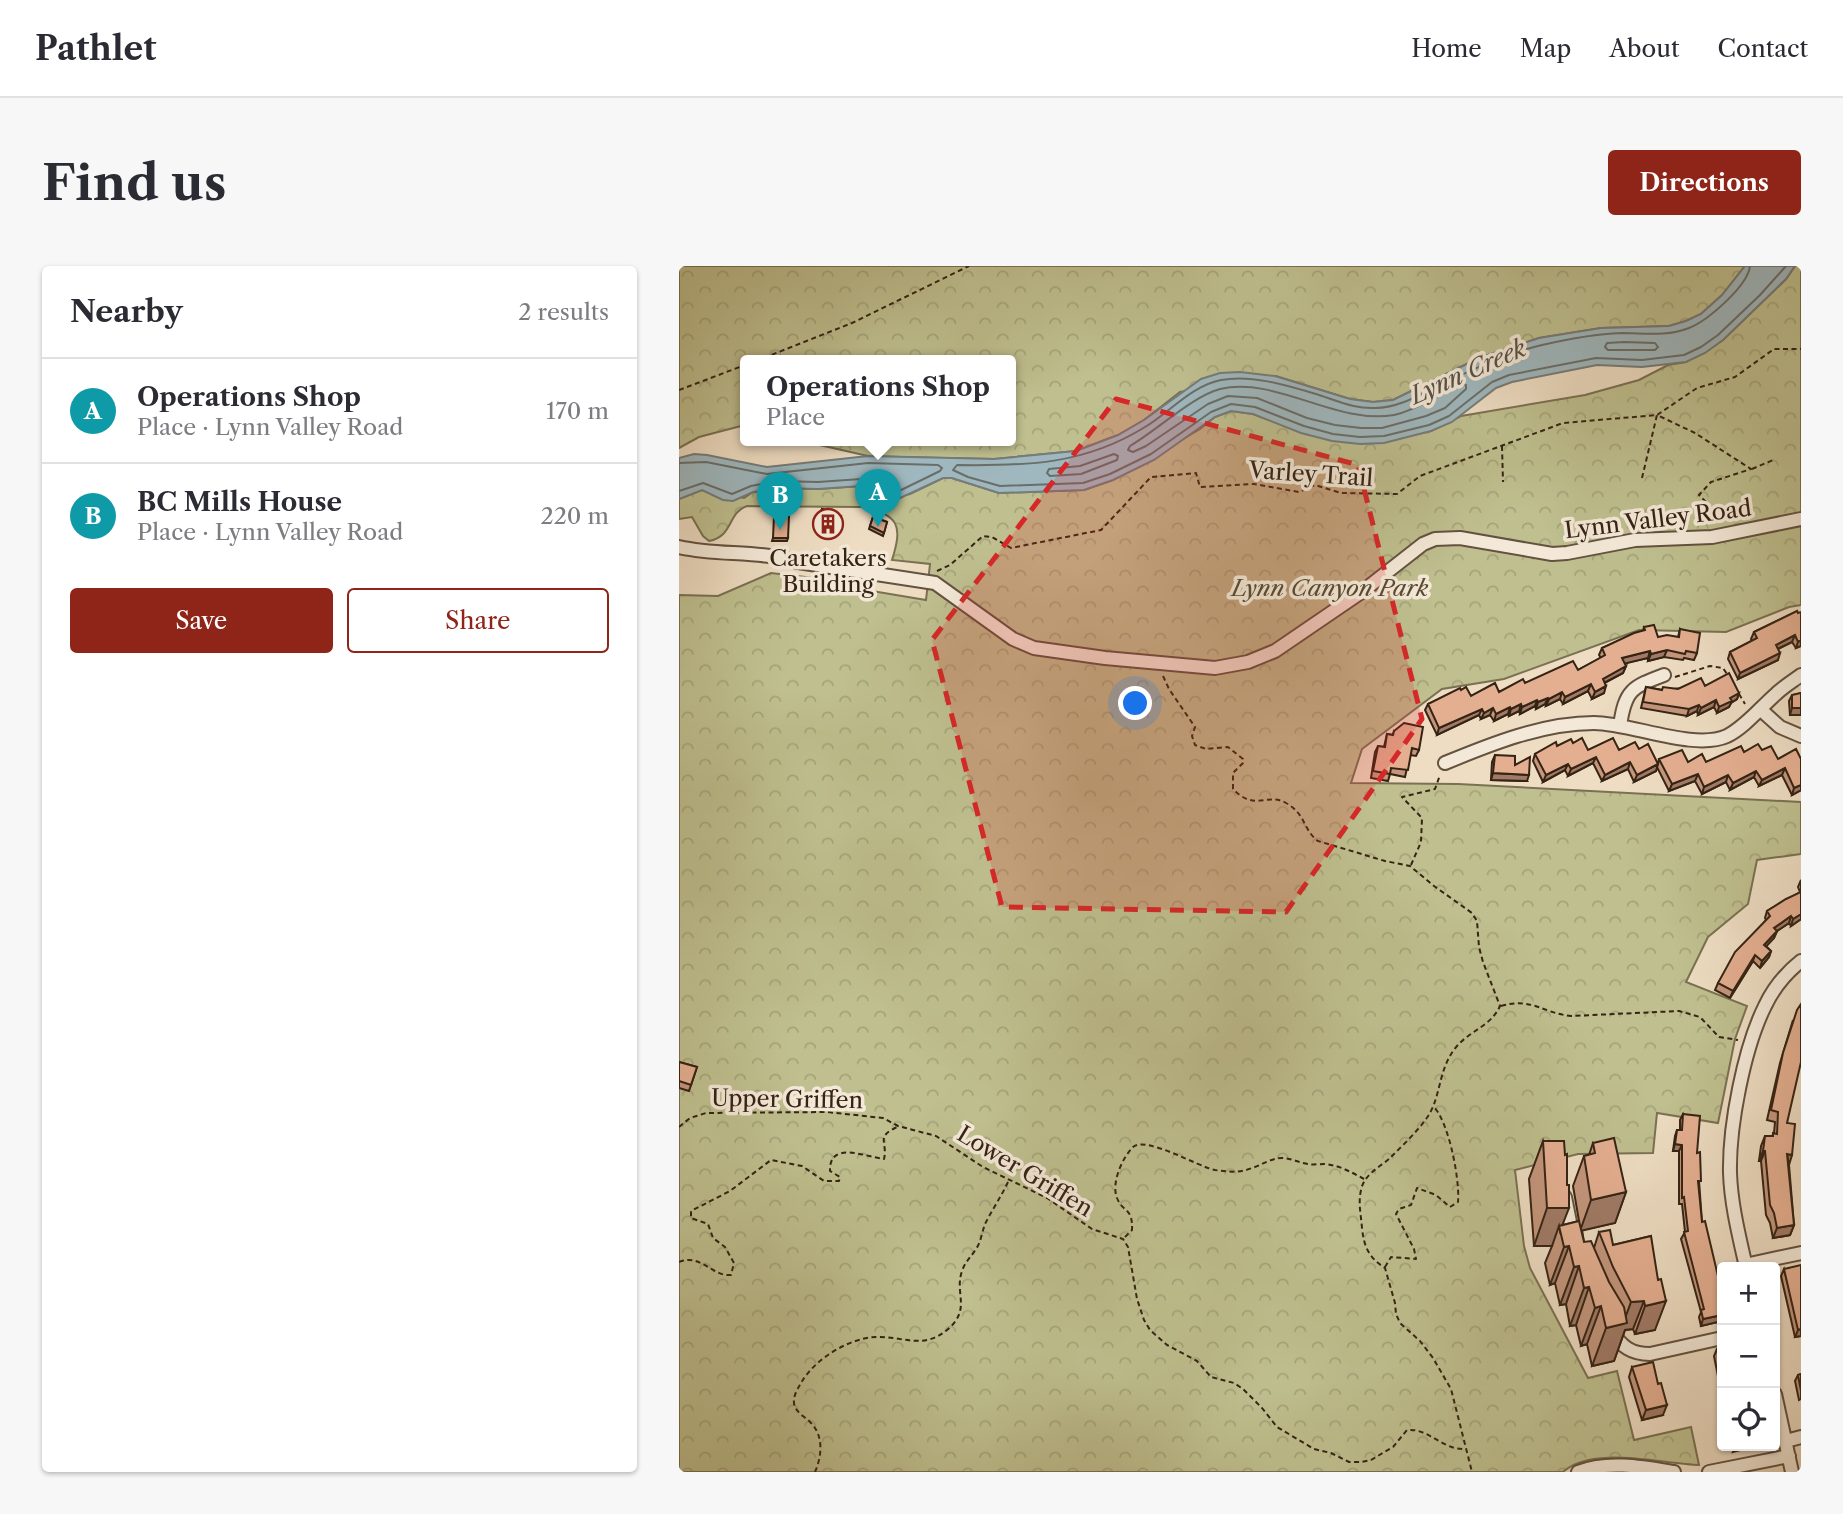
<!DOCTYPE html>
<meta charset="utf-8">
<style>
body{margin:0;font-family:"Libre Caslon Text",serif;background:#f7f7f7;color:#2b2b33}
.controls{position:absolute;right:21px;bottom:21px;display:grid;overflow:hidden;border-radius:7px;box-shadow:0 2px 5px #0004}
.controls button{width:63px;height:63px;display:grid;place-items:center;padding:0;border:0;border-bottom:2px solid #e1e1e2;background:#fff;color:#2b2b33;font:35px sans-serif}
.you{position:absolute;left:457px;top:438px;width:24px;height:24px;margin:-18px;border:5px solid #fff;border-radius:50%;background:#1a73e8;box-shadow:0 0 0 10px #1a73e833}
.badge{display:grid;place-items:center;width:46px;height:46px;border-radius:50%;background:#8f2418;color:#fff;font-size:23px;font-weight:700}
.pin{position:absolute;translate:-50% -58px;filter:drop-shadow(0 2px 4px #0008)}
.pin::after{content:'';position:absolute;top:37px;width:24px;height:21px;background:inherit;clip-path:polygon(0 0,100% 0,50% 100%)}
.popup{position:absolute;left:61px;top:89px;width:276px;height:91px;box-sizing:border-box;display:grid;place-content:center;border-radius:7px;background:#fff;filter:drop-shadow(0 2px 5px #0005);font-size:23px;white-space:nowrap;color:#7c7c81}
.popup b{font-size:26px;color:#2b2b33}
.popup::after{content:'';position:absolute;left:50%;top:100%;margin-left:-14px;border:14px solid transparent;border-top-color:#fff}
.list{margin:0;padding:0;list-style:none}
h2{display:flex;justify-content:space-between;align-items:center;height:91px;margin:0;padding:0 28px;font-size:30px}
h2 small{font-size:23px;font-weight:400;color:#7c7c81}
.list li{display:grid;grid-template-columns:46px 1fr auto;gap:21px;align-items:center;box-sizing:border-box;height:105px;padding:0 28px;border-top:2px solid #e1e1e2}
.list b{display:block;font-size:26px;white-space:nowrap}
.list p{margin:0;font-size:23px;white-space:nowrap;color:#7c7c81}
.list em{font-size:23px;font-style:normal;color:#7c7c81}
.actions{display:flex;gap:14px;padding:21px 28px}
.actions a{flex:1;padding:16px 0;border:2px solid #8f2418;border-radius:7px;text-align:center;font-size:24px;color:#8f2418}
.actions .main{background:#8f2418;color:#fff}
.icon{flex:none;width:38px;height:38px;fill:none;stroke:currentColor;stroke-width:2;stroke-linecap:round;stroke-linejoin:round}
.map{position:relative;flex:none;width:1122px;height:1206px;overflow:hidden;border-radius:7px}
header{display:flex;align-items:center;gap:42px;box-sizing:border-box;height:98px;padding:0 35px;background:#fff;border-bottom:2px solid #e1e1e2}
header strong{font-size:33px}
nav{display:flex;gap:38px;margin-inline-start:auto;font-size:24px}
.intro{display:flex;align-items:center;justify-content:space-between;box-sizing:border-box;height:168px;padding:0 42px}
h1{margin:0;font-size:49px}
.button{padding:18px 32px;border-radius:7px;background:#8f2418;color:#fff;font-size:24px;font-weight:700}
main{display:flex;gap:42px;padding:0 42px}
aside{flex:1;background:#fff;border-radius:7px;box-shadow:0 2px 5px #0004}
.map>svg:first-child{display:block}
</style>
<header>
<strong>Pathlet</strong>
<nav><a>Home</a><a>Map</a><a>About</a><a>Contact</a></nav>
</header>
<div class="intro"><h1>Find us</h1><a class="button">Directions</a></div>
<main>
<aside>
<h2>Nearby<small>2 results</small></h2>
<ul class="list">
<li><span class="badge" style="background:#0f9aa8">A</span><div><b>Operations Shop</b><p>Place · Lynn Valley Road</p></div><em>170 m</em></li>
<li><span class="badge" style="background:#0f9aa8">B</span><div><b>BC Mills House</b><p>Place · Lynn Valley Road</p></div><em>220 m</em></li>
</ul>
<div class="actions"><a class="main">Save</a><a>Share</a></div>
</aside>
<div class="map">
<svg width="1122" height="1206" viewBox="0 0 1122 1206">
<defs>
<pattern id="forest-crowns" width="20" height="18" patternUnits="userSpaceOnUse" patternTransform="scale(1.75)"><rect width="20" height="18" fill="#bfbf8f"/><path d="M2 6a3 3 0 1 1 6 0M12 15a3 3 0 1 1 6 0" fill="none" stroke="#a5a47a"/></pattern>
</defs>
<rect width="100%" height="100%" fill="#eeddc3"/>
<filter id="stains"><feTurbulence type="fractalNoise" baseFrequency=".00286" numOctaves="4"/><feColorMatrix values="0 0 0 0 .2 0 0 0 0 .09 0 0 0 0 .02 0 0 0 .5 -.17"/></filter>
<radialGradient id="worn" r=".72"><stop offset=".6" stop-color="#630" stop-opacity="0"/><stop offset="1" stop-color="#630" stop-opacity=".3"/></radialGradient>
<!-- forest -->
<path fill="url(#forest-crowns)" stroke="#7a7152" stroke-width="2" d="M0,0H1066L1043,29L1022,48L1007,55L990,60L922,62L860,72L800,92L714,134L694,136L671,133L597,110L501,126L465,154L439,169L397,185L315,193L222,191L189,190L123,175H332V95H66V159L20,171L0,182Z
M1116,0H1122V339L1110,341L1047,366L960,364L825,413L763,423L683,483L672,517L779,518L1122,536V588L1078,594L1069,638L1029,671L1007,716L1068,740L1056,773L1039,857L978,847L974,887L899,888L836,904L845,980L851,1002L909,1112L938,1105L955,1174L1012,1161L1020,1199C983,1198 913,1179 884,1206H0V329L39,330L92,307L188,318L187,324L247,334L251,298L213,294C224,259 220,249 183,241L68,240C48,247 55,270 30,275L24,270L13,251L0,253V233L23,224L65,232L74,226L98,222L139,223L182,220L193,221L210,232L231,228L264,212H273L320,227L405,224L434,214L521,163L536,151L552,145L574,148L601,158L734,169L752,165L782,150L906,129L960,114L989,99L1007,96L1044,74L1107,13Z"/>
<!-- water -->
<path fill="#9fb8bf" stroke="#757c7b" stroke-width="2" d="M1066,0H1116L1107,13L1044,74L1026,87L1007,96L963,101L918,99L833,116L817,122L773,156L752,165L705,177L681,178L653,175L622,167L574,148L552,145L536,151L475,194L434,214L405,224L320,227L273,212H264L219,233L210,232L193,221L182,220L139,223L98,222L74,226L54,235L44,234L23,224L0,233V192L15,188L28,189L88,201L189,190L315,193L397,185L439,169L465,154L522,113L541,107L561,106L596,110L671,133L694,136L714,134L800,92L860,72L922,62L990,60L1007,55L1022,48L1043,29Z"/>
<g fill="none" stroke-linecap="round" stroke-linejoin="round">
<!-- shore -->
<path stroke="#6a6e6a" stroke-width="2" d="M1071,0C1069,20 1028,55 1010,62C987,71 965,67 942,67C916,68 889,73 863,79C829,87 797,102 765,117C743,127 721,142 696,142C676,143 659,135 640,129C610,120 573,108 542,114C512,120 491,146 466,161C405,199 347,200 278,199L274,204L289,211L321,220L404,217L431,208L472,188L532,146L552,138L576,141L625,160L654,168L681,171L705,170L750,159L770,150L813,116L830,109L917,92L963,94L1005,89L1022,81L1039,69L1081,29L1107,0
M945,76L976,77L979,81L976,84H929L926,81L928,77Z
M783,118L787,119V123L766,142L747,150L703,162H682L656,159L628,152L578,132L549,130L529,138L467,180L454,186L449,184L451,180C477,165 514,130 541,123C598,110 656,159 715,149C733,146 765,127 783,118Z
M435,188L439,190L438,194L402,208L371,210L368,207L370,203L401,200Z
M0,197L27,196L88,208L189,197L259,199L263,202L261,205L218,226L212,225L195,214L182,213L139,216L98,215L72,220L53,228L24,217L0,225"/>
<!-- minor casing -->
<g stroke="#635240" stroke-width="16">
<path id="minor" d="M0,281C39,290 80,284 119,296L256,317L334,373L355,382L426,392L536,402L569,396L596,385L684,325L744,278L756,273L781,272L873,288L888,287L956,274L1033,271L1122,253
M1081,443L1101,461L1122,470
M941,460C946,424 953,421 985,409
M766,497C812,478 864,457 915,457C952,457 1015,485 1048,470C1066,461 1081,442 1097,428C1104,421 1114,415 1122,409
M886,931L894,971
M1066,999L1122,987
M1067,1001C1060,970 1052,938 1051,907C1050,860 1065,782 1086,740C1094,723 1107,707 1122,695
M933,1065C942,1081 953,1088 971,1088L1043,1072
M1096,1128L1113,1206
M1107,1175L1122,1171
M899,1206C928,1194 965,1201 995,1206
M1030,1206L1110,1190"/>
</g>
<!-- path -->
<path stroke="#352314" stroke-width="2" stroke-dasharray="5 3.5" stroke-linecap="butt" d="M77,95L173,57L290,0
M0,124L66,99
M823,180L824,216
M1073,203L1094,194
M963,212L978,149L1016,167L1072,203L1032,216L1020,229L1035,244L1057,247
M258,305L271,299L304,270L313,271L332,282L422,264L472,211L517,207L521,221L575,218L620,226L636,219L662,227L718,228L741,210L884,157L978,149L1018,122L1056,111L1095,83H1122
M484,410L490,423L516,461L513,470L516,479L527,483L549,481L564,493V497L554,507V523C576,546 588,526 607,537C627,548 624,564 639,575L706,595L731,600L755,620L793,647L798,655L800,681L804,696L821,740C812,760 792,764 778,780C758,803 763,832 747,853C737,867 722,881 710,893C699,902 685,909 682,924C679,937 682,949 683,962C685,980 689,991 706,1002L716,1037L717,1048L721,1057L741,1075L754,1092L772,1123L793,1206
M996,411L1031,400L1044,402L1048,408
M1060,428L1066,438
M732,599L742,576L743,552L723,531L756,523L761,509
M822,740C853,731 863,747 892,750L1000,745L1021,751L1040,771L1059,774
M0,861L11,852L27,847L148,846L204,852L219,860L257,870L304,901L368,932L413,963L444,973L449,981L458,1033L465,1054L471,1064L488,1079L518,1095L532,1111L555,1117L564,1123L583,1142L598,1161L635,1183L652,1187L670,1196H682L692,1194L714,1181L728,1164C750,1162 763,1184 786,1183
M446,971L453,964C454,941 444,947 438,932C432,917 443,893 453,882C465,868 519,901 536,904C549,906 561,907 573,902C583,899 592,892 603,892C612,892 620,897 629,898C634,899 640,898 645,898C660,899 672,906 685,913
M0,996C22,987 33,1011 52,1009L55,997L46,981L34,972L29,958L12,952V945L51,925L92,894L123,900L145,915H160L161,911L151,905C150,874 187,891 205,893C209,876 196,871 218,861
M706,1001L712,991L737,993L735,983L717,948L720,943L732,939L738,922L757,929L771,941L779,936C781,914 770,857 755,841
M136,1206C143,1190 145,1169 131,1156C125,1150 116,1146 115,1137C114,1130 119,1122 122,1117C135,1094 169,1072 197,1071C223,1070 244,1084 268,1064C293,1043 275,1028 283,1005C286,996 292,991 297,983C302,976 303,966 306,958C313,944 322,931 329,916"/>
<!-- minor -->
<use href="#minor" stroke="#f4e9d8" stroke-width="12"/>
</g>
<!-- wall -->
<path fill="#c4967d" stroke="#352314" stroke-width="2" d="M143,243L162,250L156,270L136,263Z
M194,251L208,256L204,270L190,263Z
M1118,345L1122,380L1117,382L1113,376L1099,383V394L1059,413L1049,393L1051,386L1073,375L1072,373L1075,366Z
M965,361L979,371H999L1001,363L1018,387L1015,394L1005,392L1004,394L985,391L969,395V392L945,397L947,400L944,407L926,417L925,427L913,433L909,425L884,438L881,433L867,440L866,438L857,443L856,440L841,448L840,445L830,450L829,448L815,455L811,449L802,453L800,449L758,469L746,444L749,438L782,424L792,430L820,426L846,417L899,404L922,392L920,389L923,382L964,365Z
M1026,420L1060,427L1058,433L1052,437L1050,441L1038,447L1035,441L1019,449L1018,445L1008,450L962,442L967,421L983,424Z
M1122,427V449H1111L1110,435L1113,429Z
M715,465L740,484L737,490L731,489L726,511L711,508L709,515L692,512L696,486L699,480L705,481L708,468L714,469Z
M894,477L909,484L960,483L979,497L980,493L1009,496H1027L1065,486L1083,484L1099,493H1122V524L1113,529L1103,509L1080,520L1075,511L1051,524L1047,516L1023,528L1016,515L990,525L978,501L977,505L955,516L949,503L923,515L914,497L889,510L886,504L864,516L854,495L856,488L878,480Z
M816,489L836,499L848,515L812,514L813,496Z
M1122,614V653L1112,660L1110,657L1098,665L1095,672L1087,680L1092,685L1090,691L1081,702L1074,695L1051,732L1036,724L1039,717L1087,654L1086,652L1088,645L1121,626L1119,621Z
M1114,754L1108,857L1110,899L1115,959L1111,969L1094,972L1091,957L1087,949L1082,895H1080L1082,880L1086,870H1093L1095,867L1096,856L1088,854L1101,797Z
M0,796L18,801L10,825L0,822Z
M1004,848L1018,887L1023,956L1043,1027V1055L1022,1060L1020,1051L1022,1046L1002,973L1006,966L1003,938H1000V885H994L996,870L998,864H1001V854Z
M864,875L884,959L900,955L894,920L905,890L910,889L914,877L947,926L936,957L903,964L905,976L915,982L920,966L934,979L972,970L976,1064L956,1068L954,1063L946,1064L935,1095L913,1100L908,1078L902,1080L897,1059L891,1060L887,1038L881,1039L876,1017L871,1019L866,997L873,980H855L850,913Z
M1105,1003L1122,1070L1116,1071L1102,1010Z
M1043,1082V1130L1035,1090L1038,1083Z
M953,1101L984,1149L963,1154L950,1111Z
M1122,1108V1133L1120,1134L1116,1115L1119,1109Z"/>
<!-- shaded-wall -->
<path fill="#a07a66" stroke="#352314" stroke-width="2" d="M94,272H109L108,275H93Z
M1116,369L1113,376L1094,385L1097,379Z
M1122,374V380L1117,382L1119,376Z
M988,384L985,391L969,395L972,388Z
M971,385L969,392L940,399L943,392Z
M1101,387L1099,394L1059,413L1061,407Z
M947,400L944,407L921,419L924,413Z
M912,418L909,425L884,438L886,431Z
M927,420L925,427L913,433L916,426Z
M883,426L881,433L867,440L870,433Z
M1060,427L1058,433L1052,437L1050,441L1038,447L1040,441L1051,432Z
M869,432L866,438L857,443L859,436Z
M858,434L856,440L841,448L843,441Z
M1037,434L1035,441L1019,449L1022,442Z
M842,438L840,445L830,450L832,443Z
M1020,439L1018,445L1008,450L1010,443Z
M831,441L829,448L815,455L817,448Z
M814,442L811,449L802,453L805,447Z
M1113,442H1122V449H1111Z
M803,443L800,449L758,469L760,462Z
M917,491L914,497L889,510L892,503Z
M951,496L949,503L923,515L926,509Z
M889,498L886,504L864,516L867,509Z
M979,498L977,505L955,516L958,509Z
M1106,502L1103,509L1080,520L1083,514Z
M1077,505L1075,511L1051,524L1054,517Z
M814,507L850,509L848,515L812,514Z
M1019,508L1016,515L990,525L993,518Z
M1049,509L1047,516L1023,528L1025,521Z
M1122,519V524L1113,529L1115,522Z
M1122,648V653L1112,660L1114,653Z
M1112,650L1110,657L1092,669L1095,662Z
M1098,665L1095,672L1083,685L1085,679Z
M1092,685L1090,691L1081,702L1083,695Z
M1076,689L1074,695L1051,732L1054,725Z
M996,878L1003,879L1000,885H994Z
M1084,885H1086L1082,895H1080Z
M1108,888L1113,889L1110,899Z
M947,926L936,957L901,965L912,934Z
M868,942H890L881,965L880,960L873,980H855Z
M1115,959L1111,969L1094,972L1098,962Z
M890,980L876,1017L871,1019L885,981Z
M900,1000L887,1038L881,1039L895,1001Z
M910,1021L897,1059L891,1060L905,1022Z
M965,1035L954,1063L946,1064L935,1095L913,1100L927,1062L944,1058L952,1036Z
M987,1035L976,1064L956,1068L966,1040Z
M922,1040L908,1078L902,1080L916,1042Z
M1043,1049V1055L1022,1060L1024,1053Z
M1122,1063V1070L1116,1071L1119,1064Z
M988,1139L984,1149L963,1154L967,1144Z
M1057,1180H1076L1054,1186Z"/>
<!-- building -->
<path fill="#e4af91" stroke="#352314" stroke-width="2" d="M143,243L162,250L157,266L137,260Z
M95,250H110L109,272H94Z
M194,251L208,256L205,267L191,260Z
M1118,345L1119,347L1122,346V374L1119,376L1116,369L1097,379L1101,387L1061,407L1051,386L1078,372L1075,366Z
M975,359L979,371L988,369L1000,371L1001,363L1021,367L1018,387L1007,385L1006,388L988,384L972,388L971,385L943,392L947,400L924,413L927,420L916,426L912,418L886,431L883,426L870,433L869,432L859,436L858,434L843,441L842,438L832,443L831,441L817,448L814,442L805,447L803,443L760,462L749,438L781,422L782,424L787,421L792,430L816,417L820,426L844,413L846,417L894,395L899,404L926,389L923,382L955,367L966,364L965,361Z
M1050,407L1060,427L1051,432L1053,435L1040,441L1037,434L1022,442L1020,439L1010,443L964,436L967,421L983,424L984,421L999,423L1022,412L1026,420Z
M1122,427V442H1113V429Z
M725,457L744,461L740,484L733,482L729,504L712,502L711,508L694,505L699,480L706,481L708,468L714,469L715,465Z
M903,472L909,484L934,472L940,484L956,476L960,483L969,478L979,498L958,509L951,496L926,509L917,491L892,503L889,498L867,509L856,488L877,476L878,480L892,473L894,477Z
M1079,478L1083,484L1092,480L1099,493L1117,483L1122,493V519L1115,522L1106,502L1083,514L1077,505L1054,517L1049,509L1025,521L1019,508L993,518L980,493L1003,484L1009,496L1023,488L1027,496L1062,480L1065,486Z
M816,489L836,490V499L851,491L850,509L814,507Z
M1122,626V648L1114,653L1112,650L1095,662L1098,665L1085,679L1092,685L1083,695L1076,689L1054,725L1039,717L1056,686L1091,650L1088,645L1107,633Z
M1122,738V796L1108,857L1116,858L1113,889L1108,888L1115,959L1098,962L1095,947L1091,939L1086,885H1084L1086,870H1094V867L1098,868L1099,846L1092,844L1104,787L1118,744Z
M0,796L18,801L12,819L0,815Z
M1004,848L1021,850L1018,887L1021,886L1022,915H1019L1023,956L1026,955L1043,1027V1049L1024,1053L1022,1044L1025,1043L1005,966L1009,965L1005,931L1003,932V879L996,878L998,864H1003Z
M935,872L947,926L912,934L905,890L916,887L914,877Z
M864,875H885L886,889L888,888V919H890V942H868Z
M900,955L905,976L912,975L930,1016L945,1041L948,1057L927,1062L922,1040L916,1042L910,1021L905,1022L900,1000L895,1001L890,980L885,981L880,960Z
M931,964L934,979L972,970L979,1014L982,1013L987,1035L966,1040L965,1035L952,1036L934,1001L920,966Z
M1122,999V1063L1119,1064L1105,1003Z
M1043,1082V1111L1038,1083Z
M974,1096L979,1118L982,1117L988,1139L967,1144L953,1101Z
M1122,1108V1125L1119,1109Z"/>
<!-- marked area -->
<path fill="#d62828" fill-opacity="0.2" stroke="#d62828" stroke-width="5" stroke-dasharray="14 9" stroke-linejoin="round" d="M437,133L679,199L743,453L607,646L323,641L253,374Z"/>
<!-- icons -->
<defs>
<g id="building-ring" transform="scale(1.575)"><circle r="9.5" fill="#f4e9d8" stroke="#8f2418" stroke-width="1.5"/><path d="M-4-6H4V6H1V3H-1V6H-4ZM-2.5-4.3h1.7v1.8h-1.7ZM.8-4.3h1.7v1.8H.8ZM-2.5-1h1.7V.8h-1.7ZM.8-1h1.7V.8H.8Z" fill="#8f2418"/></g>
</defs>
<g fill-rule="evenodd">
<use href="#building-ring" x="149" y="258"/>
</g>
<g text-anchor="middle" stroke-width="7" stroke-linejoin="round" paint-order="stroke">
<!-- street labels -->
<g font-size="23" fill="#352314" stroke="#f4e9d8">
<text transform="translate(632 208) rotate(4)" y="8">Varley Trail</text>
<text transform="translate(979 253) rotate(-7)" y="8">Lynn Valley Road</text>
<text transform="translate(108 833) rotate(1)" y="8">Upper Griffen</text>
<text transform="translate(346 905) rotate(31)" y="8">Lower Griffen</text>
</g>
<!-- poi labels -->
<g font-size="23" fill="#352314" stroke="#f4e9d8">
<text x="149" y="300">Caretakers<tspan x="149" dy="26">Building</tspan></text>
</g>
<!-- park labels -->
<g font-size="23" font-style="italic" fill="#584a33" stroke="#f4e9d8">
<text x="651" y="330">Lynn Canyon Park</text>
</g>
<!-- water labels -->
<g font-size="24" font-style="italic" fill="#555047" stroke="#f4e9d8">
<text transform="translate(789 106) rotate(-24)" y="8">Lynn Creek</text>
</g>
</g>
<rect width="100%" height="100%" filter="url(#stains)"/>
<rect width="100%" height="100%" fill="url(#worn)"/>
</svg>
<div class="controls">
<button>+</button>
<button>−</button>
<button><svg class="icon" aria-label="locate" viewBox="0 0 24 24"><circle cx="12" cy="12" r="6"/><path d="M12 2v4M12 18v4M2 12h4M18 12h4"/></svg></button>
</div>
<div class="you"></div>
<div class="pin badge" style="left:199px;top:261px;background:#0f9aa8">A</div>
<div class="popup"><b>Operations Shop</b>Place</div>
<div class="pin badge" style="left:101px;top:264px;background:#0f9aa8">B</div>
</div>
</main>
